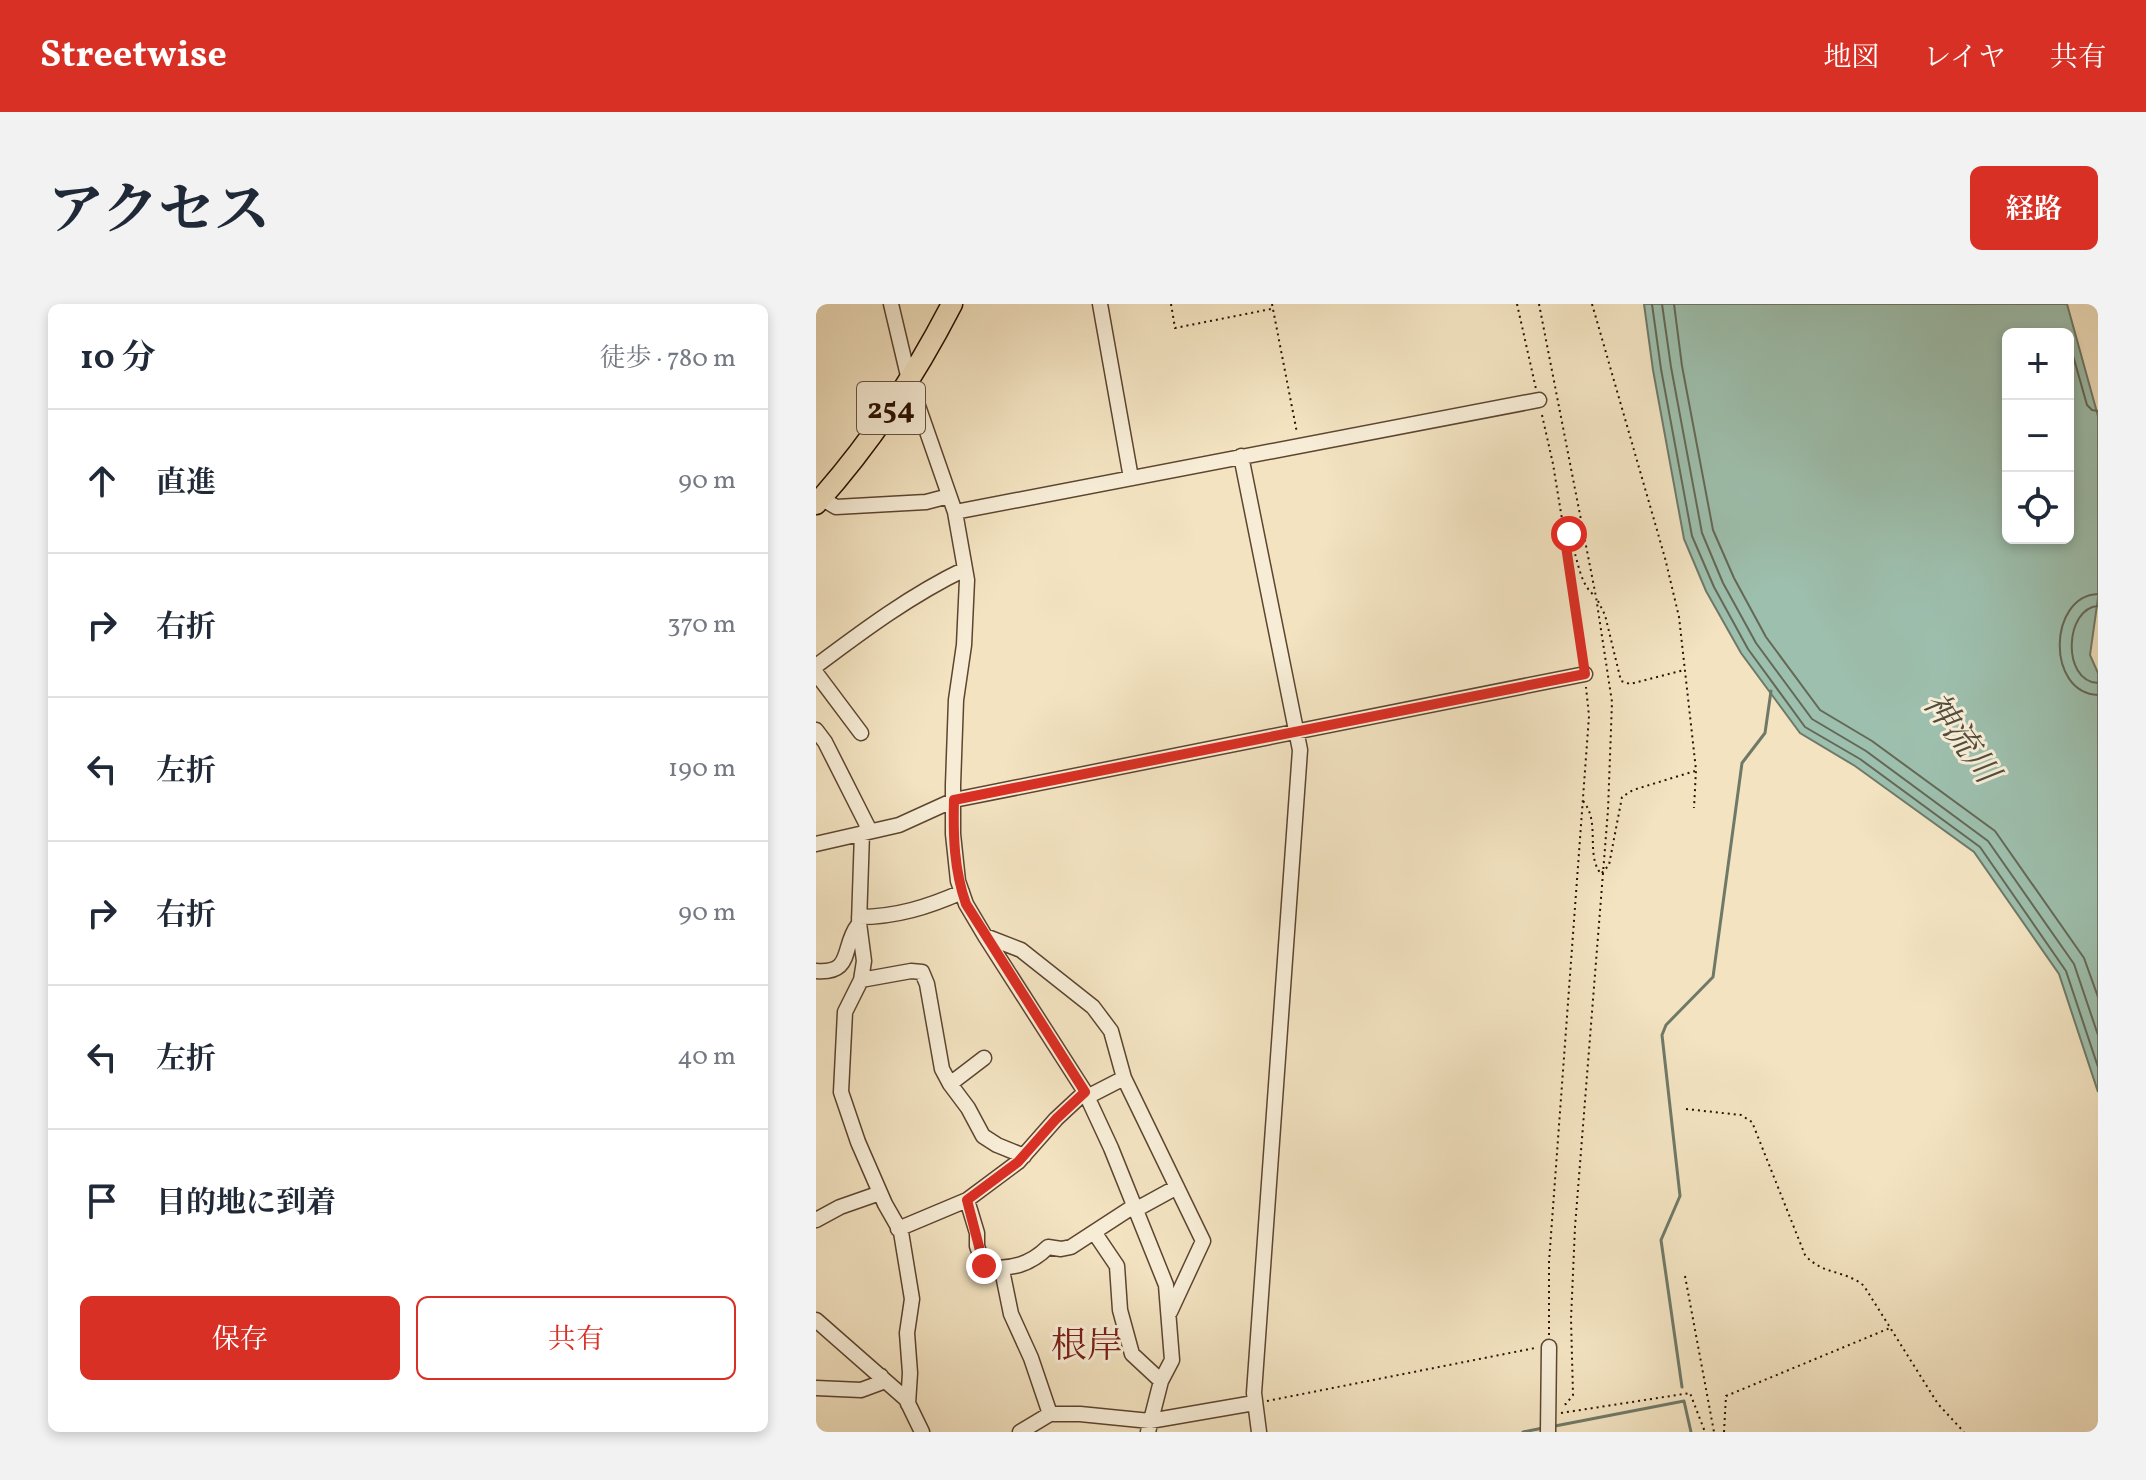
<!DOCTYPE html>
<html lang="ja">
<meta charset="utf-8">
<style>
body{margin:0;font-family:Vollkorn,"Noto Serif JP",serif;background:#f2f2f3;color:#1f2937}
.controls{position:absolute;right:24px;top:24px;display:grid;overflow:hidden;border-radius:12px;box-shadow:0 4px 12px #0003}
.controls button{width:72px;height:72px;display:grid;place-items:center;padding:0;border:0;border-bottom:2px solid #e0e1e3;background:#fff;color:#1f2937;font:40px sans-serif}
.stop{position:absolute;width:24px;height:24px;margin:-18px;border:6px solid #d93025;border-radius:50%;background:#fff}
.stop.end{background:#d93025;border-color:#fff;box-shadow:0 2px 8px #0008}
.list{margin:0;padding:0;list-style:none}
h2{display:flex;justify-content:space-between;align-items:center;height:104px;margin:0;padding:0 32px;font-size:34px}
h2 small{font-size:26px;font-weight:400;color:#747a83}
.list li{display:grid;grid-template-columns:52px 1fr auto;gap:24px;align-items:center;box-sizing:border-box;height:144px;padding:0 32px;border-top:2px solid #e0e1e3}
.list b{display:block;font-size:30px;white-space:nowrap}
.list em{font-size:26px;font-style:normal;color:#747a83}
.actions{display:flex;gap:16px;padding:24px 32px}
.actions a{flex:1;padding:18px 0;border:2px solid #d93025;border-radius:12px;text-align:center;font-size:28px;color:#d93025}
.actions .main{background:#d93025;color:#fff}
.icon{flex:none;width:44px;height:44px;fill:none;stroke:currentColor;stroke-width:2;stroke-linecap:round;stroke-linejoin:round}
.map{position:relative;flex:none;width:1282px;height:1128px;overflow:hidden;border-radius:12px}
header{display:flex;align-items:center;gap:48px;box-sizing:border-box;height:112px;padding:0 40px;background:#d93025;color:#fff}
header strong{font-size:38px}
nav{display:flex;gap:44px;margin-inline-start:auto;font-size:28px}
.intro{display:flex;align-items:center;justify-content:space-between;box-sizing:border-box;height:192px;padding:0 48px}
h1{margin:0;font-size:56px}
.button{padding:20px 36px;border-radius:12px;background:#d93025;color:#fff;font-size:28px;font-weight:700}
main{display:flex;gap:48px;padding:0 48px}
aside{flex:1;background:#fff;border-radius:12px;box-shadow:0 4px 12px #0003}
.map>svg:first-child{display:block}
</style>
<header>
<strong>Streetwise</strong>
<nav><a>地図</a><a>レイヤ</a><a>共有</a></nav>
</header>
<div class="intro"><h1>アクセス</h1><a class="button">経路</a></div>
<main>
<aside>
<h2>10 分<small>徒歩 · 780 m</small></h2>
<ul class="list">
<li><svg class="icon" aria-label="ahead" viewBox="0 0 24 24"><path d="M12 20V5M6 11l6-6 6 6"/></svg><div><b>直進</b></div><em>90 m</em></li>
<li><svg class="icon" aria-label="right" viewBox="0 0 24 24"><path d="M7 20v-9h11M14 6l5 5-5 5"/></svg><div><b>右折</b></div><em>370 m</em></li>
<li><svg class="icon" aria-label="left" viewBox="0 0 24 24"><path d="M17 20v-9H6M10 6l-5 5 5 5"/></svg><div><b>左折</b></div><em>190 m</em></li>
<li><svg class="icon" aria-label="right" viewBox="0 0 24 24"><path d="M7 20v-9h11M14 6l5 5-5 5"/></svg><div><b>右折</b></div><em>90 m</em></li>
<li><svg class="icon" aria-label="left" viewBox="0 0 24 24"><path d="M17 20v-9H6M10 6l-5 5 5 5"/></svg><div><b>左折</b></div><em>40 m</em></li>
<li><svg class="icon" aria-label="arrive" viewBox="0 0 24 24"><path d="M6 21V4h12l-3 4 3 4H6"/></svg><div><b>目的地に到着</b></div></li>
</ul>
<div class="actions"><a class="main">保存</a><a>共有</a></div>
</aside>
<div class="map">
<svg width="1282" height="1128" viewBox="0 0 1282 1128">
<rect width="100%" height="100%" fill="#f3e3c1"/>
<filter id="stains"><feTurbulence type="fractalNoise" baseFrequency=".0025" numOctaves="4"/><feColorMatrix values="0 0 0 0 .2 0 0 0 0 .09 0 0 0 0 .02 0 0 0 .5 -.17"/></filter>
<radialGradient id="worn" r=".72"><stop offset=".6" stop-color="#630" stop-opacity="0"/><stop offset="1" stop-color="#630" stop-opacity=".3"/></radialGradient>
<!-- water -->
<path fill="#9dbfad" stroke="#6f7968" stroke-width="2" fill-rule="evenodd" d="M828,0H1251L1282,112V294L1274,351L1282,369V788L1243,670L1158,548L1039,462L984,429L925,349L890,287L868,235L837,66ZM1252,30V234H1192V30Z"/>
<g fill="none" stroke-linecap="round" stroke-linejoin="round">
<!-- shore -->
<path stroke="#646856" stroke-width="2" d="M836,0L845,65L876,232L898,283L932,345L989,423L1044,455L1164,543L1250,667L1282,763
M846,0L855,63L886,229L907,279L940,339L996,415L1050,447L1172,537L1258,660L1282,731
M858,0L866,62L897,226L918,274L950,333L1004,406L1056,437L1179,527L1268,654L1282,693
M1252,34L1271,101L1276,106L1282,107
M1282,290C1232,292 1230,389 1282,391
M1282,302C1249,304 1245,377 1282,379"/>
<!-- stream -->
<path stroke="#6f7968" stroke-width="3" d="M866,1083L845,936L864,892L846,731L850,721L897,673L926,459L949,429L955,387
M739,1122L868,1097L875,1128
M707,1128L727,1124"/>
<!-- minor casing -->
<g stroke="#5d4530" stroke-width="17">
<path id="minor" d="M75,0L93,76L139,208L151,276L148,341L140,396L137,481V530L142,577L150,600L169,632L269,788L295,844L350,981L356,1056L345,1077L332,1128
M284,0L315,174
M425,152L484,446L438,1089L443,1128
M5,194L20,203L110,198L133,192
M139,208L723,96
M0,362C48,326 95,291 149,265
M0,369L45,429
M0,426L9,438L54,527
M46,529L43,619L48,657L45,676L29,708L25,788L42,838L69,900L85,928L96,995L91,1029L94,1069L92,1100
M0,540L83,521L138,496L769,370
M43,613C80,613 112,603 146,588
M169,632L205,646L277,703L295,727L308,774L387,937L354,1008
M0,667C38,670 25,643 42,621
M45,676L95,667L106,668L111,680L126,765L134,780L152,804L167,832L181,841L208,852
M134,780L168,754
M271,793L308,774
M151,896L161,929V942L168,962C193,967 214,961 232,943L245,945L255,943L318,902
M319,906L361,883
M0,916L24,903L64,889
M82,925L151,896L202,858L240,815L269,788
M278,928L301,962L304,1006L316,1050L345,1077
M186,966L195,1010L215,1054L234,1110
M0,1016L90,1095L106,1128
M0,1084L45,1086L64,1079L65,1072
M204,1128L234,1110H264L334,1117L438,1099
M732,1128L733,1043"/>
</g>
<!-- highway casing -->
<g stroke="#2b1000" stroke-width="23">
<path id="highway" d="M0,200C55,139 99,72 136,0"/>
</g>
<!-- path -->
<path stroke="#2b1000" stroke-width="2" stroke-dasharray="2 4" stroke-linecap="butt" d="M355,0L359,24L455,5
M456,0L481,129
M701,0L720,85
M723,0L780,293L796,398L792,506L759,923L755,1015L757,1091L750,1100L746,1101
M776,0L849,254L863,313L880,466L878,504
M726,111L737,160L769,356
M747,223C763,242 759,277 779,292
M782,297L789,311L805,377L814,380L868,366
M767,497C785,518 769,550 785,570L793,561L806,493L817,486L879,467
M870,805L925,811L936,818L989,951C1006,971 1030,966 1048,982L1122,1100L1148,1128
M869,972L898,1128
M733,1031V958L773,412L770,383
M451,1097L719,1044
M745,1109L874,1089L889,1128
M908,1128L910,1092L1074,1024"/>
<!-- minor -->
<use href="#minor" stroke="#f7edd7" stroke-width="14"/>
<!-- highway -->
<use href="#highway" stroke="#f3e3c1" stroke-width="20"/>
</g>
<g fill="none" stroke-linecap="round" stroke-linejoin="round">
<!-- route -->
<path stroke="#d93025" stroke-width="10" d="M168,962L151,896L202,858L240,815L269,788L150,600C138,566 137,531 138,496L769,370L747,222L753,230"/>
</g>
<g text-anchor="middle" stroke-width="6" stroke-linejoin="round" paint-order="stroke">
<!-- shield labels -->
<rect fill="#f7edd7" stroke="#685240" stroke-width="2" x="41" y="78" width="68" height="52" rx="6"/>
<g font-size="30" font-weight="bold" fill="#2b1000">
<text x="75" y="114">254</text>
</g>
<!-- water labels -->
<g font-size="34" font-style="italic" fill="#534d3d" stroke="#f7edd7">
<text transform="translate(1146 433) rotate(54)" y="12">神流川</text>
</g>
<!-- quarter labels -->
<g font-size="36" fill="#7a1f14" stroke="#f7edd7">
<text x="271" y="1053">根岸</text>
</g>
</g>
<rect width="100%" height="100%" filter="url(#stains)"/>
<rect width="100%" height="100%" fill="url(#worn)"/>
</svg>
<div class="controls">
<button>+</button>
<button>−</button>
<button><svg class="icon" aria-label="locate" viewBox="0 0 24 24"><circle cx="12" cy="12" r="6"/><path d="M12 2v4M12 18v4M2 12h4M18 12h4"/></svg></button>
</div>
<div class="stop" style="left:753px;top:230px"></div>
<div class="stop end" style="left:168px;top:962px"></div>
</div>
</main>
